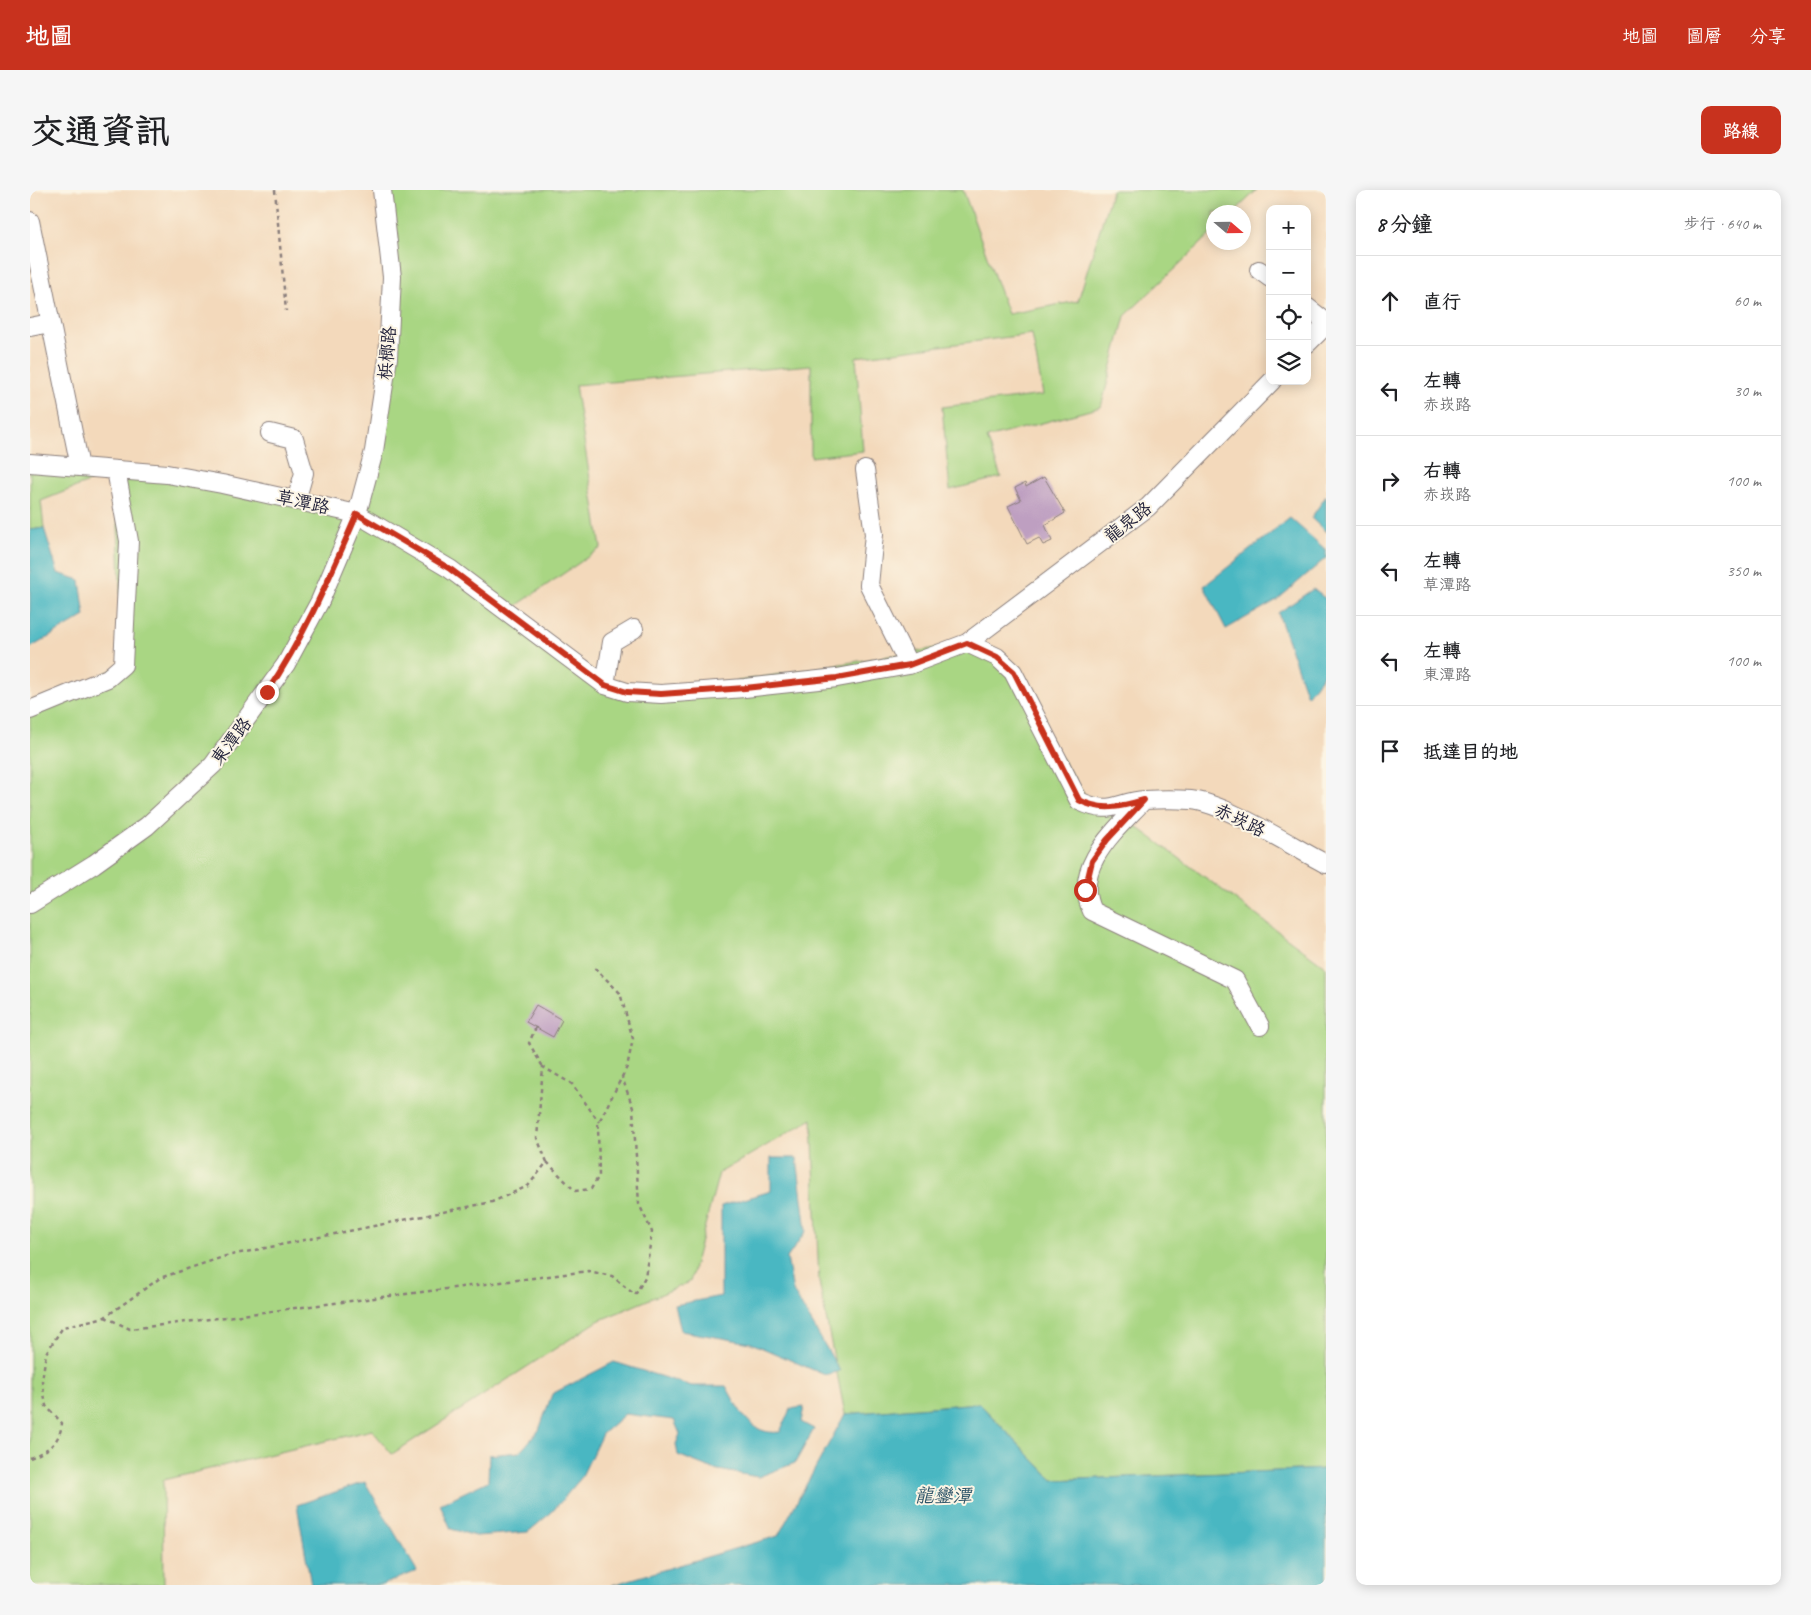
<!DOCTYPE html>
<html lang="zh-TW">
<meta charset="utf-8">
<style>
body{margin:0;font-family:Caveat,"LXGW WenKai TC",sans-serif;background:#f6f6f6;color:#202124}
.controls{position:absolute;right:15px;top:15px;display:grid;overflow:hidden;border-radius:10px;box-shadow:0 2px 12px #0003}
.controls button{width:45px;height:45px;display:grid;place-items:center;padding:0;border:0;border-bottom:1px solid #e0e0e0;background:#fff;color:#202124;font:25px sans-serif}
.compass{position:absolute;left:1176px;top:15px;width:45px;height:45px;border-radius:50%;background:#fff;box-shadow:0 2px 12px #0003;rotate:110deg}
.stop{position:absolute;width:15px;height:15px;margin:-11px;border:4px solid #c8321e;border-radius:50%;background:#fff}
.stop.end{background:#c8321e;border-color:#fff;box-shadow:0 1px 5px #0008}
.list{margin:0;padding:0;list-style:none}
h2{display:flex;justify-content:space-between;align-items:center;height:65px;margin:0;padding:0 20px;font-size:21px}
h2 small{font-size:16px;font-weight:400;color:#757577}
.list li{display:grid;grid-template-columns:32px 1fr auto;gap:15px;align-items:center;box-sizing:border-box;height:90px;padding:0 20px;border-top:1px solid #e0e0e0}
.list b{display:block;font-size:19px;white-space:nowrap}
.list p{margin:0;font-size:16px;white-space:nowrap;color:#757577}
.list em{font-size:16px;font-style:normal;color:#757577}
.icon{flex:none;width:28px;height:28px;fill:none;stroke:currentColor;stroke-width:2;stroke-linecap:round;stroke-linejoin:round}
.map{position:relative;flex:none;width:1296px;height:1395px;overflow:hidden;border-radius:10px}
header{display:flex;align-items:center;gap:30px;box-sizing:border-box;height:70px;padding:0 25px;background:#c8321e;color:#fff}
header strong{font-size:24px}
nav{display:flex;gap:28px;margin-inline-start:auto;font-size:18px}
.intro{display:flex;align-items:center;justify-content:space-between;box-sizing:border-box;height:120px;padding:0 30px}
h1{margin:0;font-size:35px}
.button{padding:12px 22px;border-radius:10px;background:#c8321e;color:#fff;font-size:18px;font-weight:700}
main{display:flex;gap:30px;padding:0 30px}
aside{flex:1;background:#fff;border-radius:10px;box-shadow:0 2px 12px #0003}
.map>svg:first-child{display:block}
</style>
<header>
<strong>地圖</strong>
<nav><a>地圖</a><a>圖層</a><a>分享</a></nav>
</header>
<div class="intro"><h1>交通資訊</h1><a class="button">路線</a></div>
<main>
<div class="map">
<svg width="1296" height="1395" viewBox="0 0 1296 1395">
<rect width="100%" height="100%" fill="#fcf5e5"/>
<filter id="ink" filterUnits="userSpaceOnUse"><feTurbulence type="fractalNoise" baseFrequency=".02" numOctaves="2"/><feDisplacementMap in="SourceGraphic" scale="10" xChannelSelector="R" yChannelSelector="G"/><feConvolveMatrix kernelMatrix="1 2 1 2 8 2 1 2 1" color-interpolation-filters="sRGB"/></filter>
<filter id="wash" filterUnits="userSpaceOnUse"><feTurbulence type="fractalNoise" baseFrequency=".0096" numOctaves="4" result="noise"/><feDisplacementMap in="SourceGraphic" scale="20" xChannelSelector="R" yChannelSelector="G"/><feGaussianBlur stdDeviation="1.12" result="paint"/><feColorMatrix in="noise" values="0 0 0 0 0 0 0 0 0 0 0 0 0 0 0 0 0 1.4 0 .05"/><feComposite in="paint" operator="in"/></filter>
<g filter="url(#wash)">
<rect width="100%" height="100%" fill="#f3d9bb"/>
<!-- green -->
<path fill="#a9d683" stroke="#667c5f" d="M352,0H933L978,124L1048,111L1082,0H1227L1204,22H1184L1183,42L1095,126L1071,217L957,248L971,287L920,300L912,217L1013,205L1002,144L826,167L833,261L781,267V175L545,195L571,358L477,422L575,495L631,504L937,453L967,467L1062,617L1083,619L1296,777V1279L1023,1290L949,1213L815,1224L789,1092L782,929L689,983L660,1092L568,1131L362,1264L342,1240L133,1290L134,1395H0V522L93,474L86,281L11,311L14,338L0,340V273L86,280L327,324L358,168Z"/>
<!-- water -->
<path fill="#49b7c2" stroke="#366c7e" d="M1296,306V342L1281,328Z
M1260,328L1296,360V368L1247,410L1196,439L1174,396Z
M14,338L28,383L50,390L55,426L0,458V340Z
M1283,399L1296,409V481L1277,506L1248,423Z
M741,968H767L776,1041L757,1068L763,1101L810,1181L795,1185L721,1153L651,1141L645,1115L691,1106V1016L741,1001Z
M584,1172L662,1196H696C709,1219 720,1246 750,1242L760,1219L774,1217L771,1232L784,1239L765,1273L728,1287L683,1279L648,1265L646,1254L650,1244L644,1230L595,1224L572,1244L551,1288L522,1322L498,1342L446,1346L421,1339L410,1314L458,1291L459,1265L490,1262L509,1240L522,1204Z
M949,1213L1023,1290L1296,1279V1395H582L748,1346L815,1224Z
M335,1292L387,1381L352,1395H281L267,1315Z"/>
<g id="blocks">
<!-- building -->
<path fill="#be9fc1" d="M1014,287L1035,323L1015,335L1022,351L1013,355L1009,348L997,354L978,316L991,310L985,298L995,293L996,297Z
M506,815L532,830L523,847L496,832Z"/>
</g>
</g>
<g filter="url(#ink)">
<use href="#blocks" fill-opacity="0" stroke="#8a7e7b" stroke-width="1"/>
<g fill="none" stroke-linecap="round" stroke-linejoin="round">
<!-- minor casing -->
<g stroke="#8a7e7b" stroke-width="20">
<path id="minor" d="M0,31L50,277
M1229,80L1240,88
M1277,117L1296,132
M0,137L20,133
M1277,154L1296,135
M240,243L264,249L274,283L266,311
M0,273L137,284L192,294L327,324L420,379L575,495L597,502L631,504L715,498L807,488L879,475L937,453L1118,317L1242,191
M835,280L844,344L839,395L879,475
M937,453L967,467L983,482L1049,611C1081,626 1086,612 1115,610C1130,609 1147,609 1161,610C1195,613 1263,657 1296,674
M575,495L582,452L604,439
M0,520L78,488L93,475L99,351L86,280
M1113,611C1086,640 1041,677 1062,721L1205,790L1230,836
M0,714L64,674L117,636L183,575L256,474L290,411L327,324L344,261L358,168L362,87L352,0"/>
</g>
<!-- path -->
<path stroke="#8a7e7b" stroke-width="2.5" stroke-dasharray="4 4" stroke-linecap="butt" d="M245,0L256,121
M506,837L499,853L513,877
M517,972L507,948L513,877L542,894L569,932
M75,1127L100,1139L558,1081L582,1086L605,1105L615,1087L622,1042L609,1014L603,918L592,887
M0,1268C17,1261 30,1253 32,1233L16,1216L12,1191L16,1163L33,1137L75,1127L130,1088L196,1066L462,1012L498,996L517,972L545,1001L561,999L569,986L568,934L597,877L603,849L590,803L564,777"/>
<!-- minor -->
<use href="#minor" stroke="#fff" stroke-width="18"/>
</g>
</g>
<g fill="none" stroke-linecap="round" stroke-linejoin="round" filter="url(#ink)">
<!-- route -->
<path stroke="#c8321e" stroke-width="6" d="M237,502C275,446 300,386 327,324L420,379L575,495L597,502L631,504L715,498L807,488L879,475L937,453L967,467L984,482L1049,610C1072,622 1090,617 1114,610L1077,650L1062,671L1055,700"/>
</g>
<g text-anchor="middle" stroke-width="4" stroke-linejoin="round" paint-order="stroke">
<!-- street labels -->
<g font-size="18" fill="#22223b" stroke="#fcf5e5">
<text transform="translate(357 163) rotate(-85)" y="6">梹榔路</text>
<text transform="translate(273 312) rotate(13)" y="6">草潭路</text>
<text transform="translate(1098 332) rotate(-38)" y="6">龍泉路</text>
<text transform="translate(201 551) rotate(-53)" y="6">東潭路</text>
<text transform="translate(1210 630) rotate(26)" y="6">赤崁路</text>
</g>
<!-- water labels -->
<g font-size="19" font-style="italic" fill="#30566a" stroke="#fcf5e5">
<text x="913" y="1312">龍鑾潭</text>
</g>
</g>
</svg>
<div class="controls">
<button>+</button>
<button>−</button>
<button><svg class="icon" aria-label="locate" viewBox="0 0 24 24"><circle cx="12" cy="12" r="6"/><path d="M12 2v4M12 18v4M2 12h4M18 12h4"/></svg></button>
<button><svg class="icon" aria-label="layers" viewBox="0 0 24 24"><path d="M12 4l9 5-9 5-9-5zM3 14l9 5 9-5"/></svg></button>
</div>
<svg class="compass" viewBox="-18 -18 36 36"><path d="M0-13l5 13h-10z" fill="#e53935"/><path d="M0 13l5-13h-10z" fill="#757577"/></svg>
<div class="stop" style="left:1055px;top:700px"></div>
<div class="stop end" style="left:237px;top:502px"></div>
</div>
<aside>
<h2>8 分鐘<small>步行 · 640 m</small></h2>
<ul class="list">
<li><svg class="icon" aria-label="ahead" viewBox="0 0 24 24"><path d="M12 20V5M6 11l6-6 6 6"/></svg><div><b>直行</b></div><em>60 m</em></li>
<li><svg class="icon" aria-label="left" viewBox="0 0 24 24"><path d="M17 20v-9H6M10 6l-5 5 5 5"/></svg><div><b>左轉</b><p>赤崁路</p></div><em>30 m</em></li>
<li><svg class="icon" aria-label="right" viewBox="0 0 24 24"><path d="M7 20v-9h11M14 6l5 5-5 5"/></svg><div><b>右轉</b><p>赤崁路</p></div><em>100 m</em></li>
<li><svg class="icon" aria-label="left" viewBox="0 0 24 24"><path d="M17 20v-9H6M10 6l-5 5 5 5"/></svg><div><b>左轉</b><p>草潭路</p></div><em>350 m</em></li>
<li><svg class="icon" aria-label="left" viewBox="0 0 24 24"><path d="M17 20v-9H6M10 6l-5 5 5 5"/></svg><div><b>左轉</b><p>東潭路</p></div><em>100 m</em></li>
<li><svg class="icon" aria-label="arrive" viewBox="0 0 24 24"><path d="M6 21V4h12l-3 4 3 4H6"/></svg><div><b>抵達目的地</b></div></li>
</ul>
</aside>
</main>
